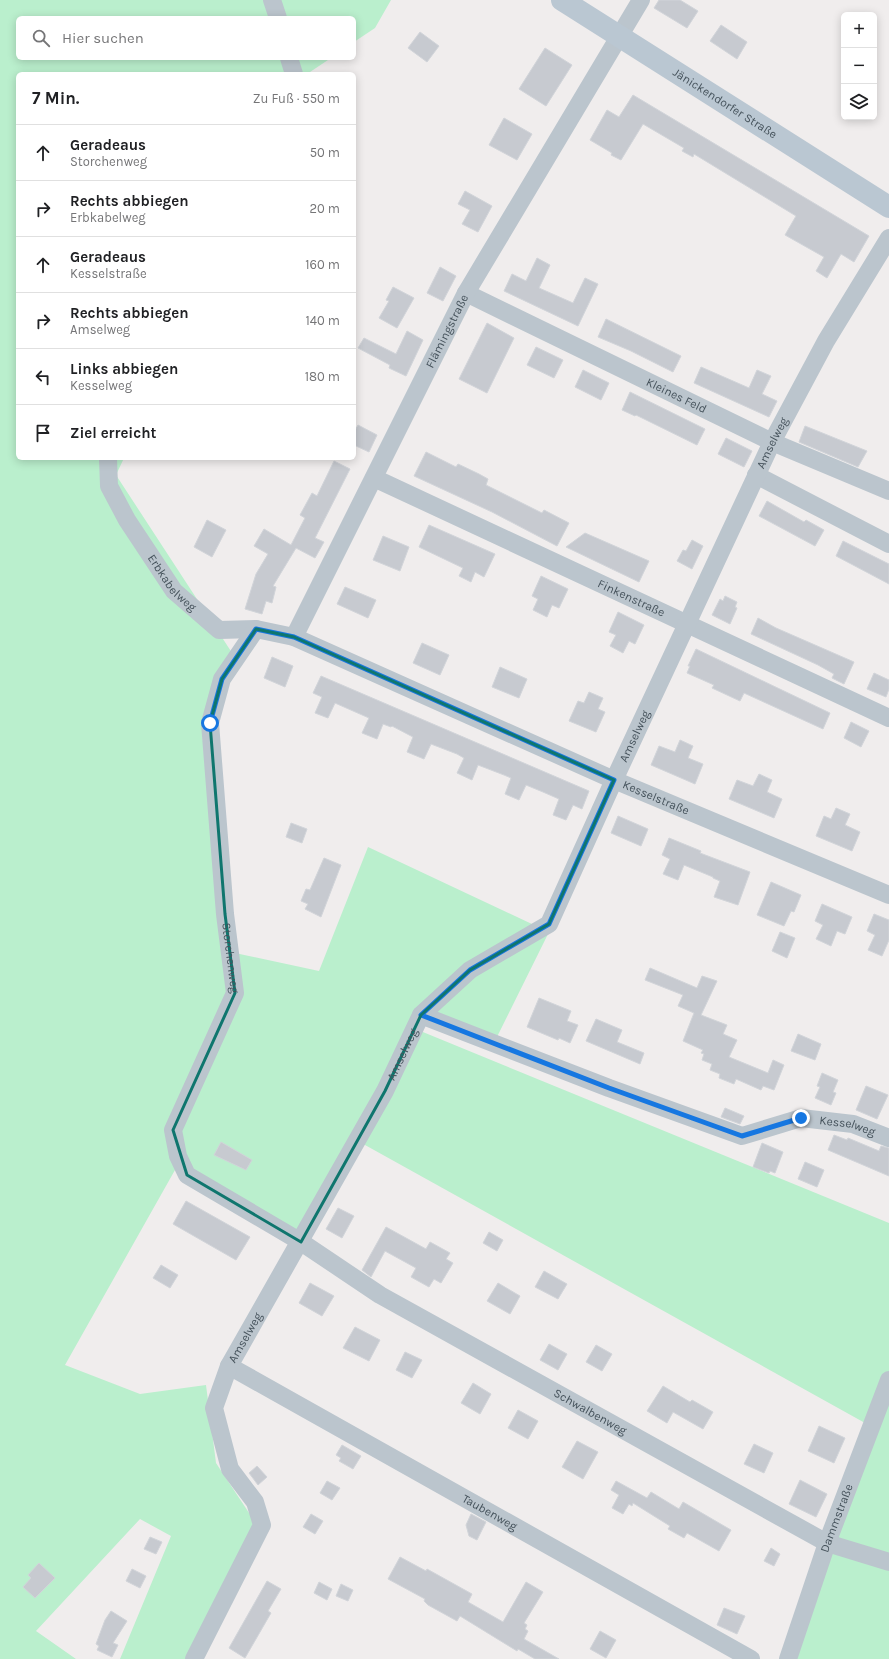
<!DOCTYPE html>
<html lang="de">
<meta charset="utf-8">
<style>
body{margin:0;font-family:Karla,sans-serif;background:#f6f6f6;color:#202124}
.controls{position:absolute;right:12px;top:12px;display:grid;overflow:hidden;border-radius:6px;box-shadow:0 2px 10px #0003}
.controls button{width:36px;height:36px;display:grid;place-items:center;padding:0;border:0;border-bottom:1px solid #e0e0e0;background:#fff;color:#202124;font:20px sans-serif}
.stop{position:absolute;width:12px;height:12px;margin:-9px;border:3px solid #1677e1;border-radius:50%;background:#fff}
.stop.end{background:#1677e1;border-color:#fff;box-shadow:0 1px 4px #0008}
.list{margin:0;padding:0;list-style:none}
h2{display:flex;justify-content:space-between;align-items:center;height:52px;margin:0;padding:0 16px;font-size:17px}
h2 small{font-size:13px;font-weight:400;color:#757577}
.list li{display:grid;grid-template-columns:26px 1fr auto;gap:12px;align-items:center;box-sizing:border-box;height:56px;padding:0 16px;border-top:1px solid #e0e0e0}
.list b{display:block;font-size:15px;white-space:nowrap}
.list p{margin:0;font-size:13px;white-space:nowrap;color:#757577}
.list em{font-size:13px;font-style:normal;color:#757577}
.icon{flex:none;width:22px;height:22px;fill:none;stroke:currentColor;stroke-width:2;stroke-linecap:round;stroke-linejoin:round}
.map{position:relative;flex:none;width:889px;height:1659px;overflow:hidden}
.search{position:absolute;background:#fff;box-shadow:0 2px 10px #0003;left:16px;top:16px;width:340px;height:44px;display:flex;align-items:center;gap:10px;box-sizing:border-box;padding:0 14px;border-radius:6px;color:#757577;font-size:15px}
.panel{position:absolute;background:#fff;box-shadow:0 2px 10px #0003;left:16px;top:72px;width:340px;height:388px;border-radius:6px}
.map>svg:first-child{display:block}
</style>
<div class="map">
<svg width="889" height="1659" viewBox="0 0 889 1659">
<rect width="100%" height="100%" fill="#f0eded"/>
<!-- green -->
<path fill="#baefcd" d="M0,0H391L375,28L354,42V18H18V58H331L307,74H18V458H124L116,475L238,662L202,730L221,950L319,971L368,847L549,932L493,1045L423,1022L418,1030L889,1223V1659H788L874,1428L356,1140L300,1239L175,1170L65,1365L140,1394L206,1385L216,1463L257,1525L185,1659H120L171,1536L140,1519L36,1631L76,1659H0Z"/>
<!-- building -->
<path fill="#c7cad0" stroke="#d1d4d9" d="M659,0H680L698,11L687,28L654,8Z
M721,25L747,42L737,59L710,41Z
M420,32L439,46L427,62L408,48Z
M545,48L572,65L546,106L519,89Z
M633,95L869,236L854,262L841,254L827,278L816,271L824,257L785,235L796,216L694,154L693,157L682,151L684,148L643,124L621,160L611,155L612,153L590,140L607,110L619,117Z
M504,118L532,134L517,160L489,145Z
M465,191L492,206L478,232L462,224L470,210L458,204Z
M537,258L550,265L539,288L573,303L585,278L598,284L578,326L504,291L512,274L526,281Z
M440,267L456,276L443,301L427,293Z
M393,287L414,298L397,328L379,318L389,301L386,300Z
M606,319L681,356L673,372L631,351L598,337Z
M487,323L514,338L487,393L459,379Z
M407,331L423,340L406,376L389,368L390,365L358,348L364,338L396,354Z
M536,347L563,360L554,378L527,365Z
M701,367L749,388L757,370L771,376L762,394L777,401L769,417L694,383Z
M583,370L609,383L601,400L575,387Z
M630,392L705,429L697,445L636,415L635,416L622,410Z
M358,425L377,435L369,452L354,445V432Z
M805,426L867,451L858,467L799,442Z
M726,438L752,451L744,467L718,454Z
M426,452L456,467L458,464L479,474L488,479L486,485L542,513L544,510L569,523L557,546L492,512L414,476Z
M334,461L350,469L315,538L324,542L315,558L296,548L273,586L276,587L272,603L266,601L262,614L245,609L256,574L268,554L254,546L264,529L291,545L305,518L300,515L312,493L317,496Z
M767,501L804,522L806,520L824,530L815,546L759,516Z
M207,520L226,530L212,557L194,547Z
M429,525L495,554L484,577L475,572L471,582L459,576L463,568L419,547Z
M585,533L649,561L639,582L566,547Z
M383,536L409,547L400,571L373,560Z
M692,540L703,546L692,569L677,561L683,550L686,551Z
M843,541L889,564V584L836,556Z
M541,576L568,589L559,608L552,605L547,617L533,610L538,599L532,596Z
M345,587L376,600L368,618L337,604Z
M725,596L737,602L735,607L737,608L730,624L712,615L720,599L723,601Z
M618,612L644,625L635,644L629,641L623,653L610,646L616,635L609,632Z
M758,618L776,628L854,662L844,684L832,678L834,674L818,665L751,634Z
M422,643L449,655L440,675L413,663Z
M696,649L830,713L823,729L744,693L740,701L712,688L714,685L687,673L690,666H688Z
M272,657L293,666L285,687L264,678Z
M500,667L527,679L519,698L492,687Z
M874,673L889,680V689L886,697L867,689Z
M321,676L589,791L582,809L573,805L566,820L553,815L559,799L543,792L526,785L519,800L505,794L511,778L504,775L478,765L472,780L457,773L464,758L457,754L431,744L424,759L407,752L413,737L392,726L391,727L383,724L377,739L362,733L369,718L335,703L328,718L315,713L322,697L313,693Z
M589,692L603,698L598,709L605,712L596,732L569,721L578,701L584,703Z
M851,722L869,731L861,747L844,738Z
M680,740L693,746L688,758L703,764L695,784L651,765L659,746L675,752Z
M759,774L772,780L767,792L782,799L774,818L729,799L737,780L753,786Z
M836,808L850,814L845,825L860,832L852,851L816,836L824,816L831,819Z
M618,816L648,829L641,846L611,833Z
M291,823L307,829L302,843L286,837Z
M669,838L701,851L700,853L750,872L738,905L714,897L720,881L713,878V877L684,865L678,880L663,874L670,859L662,855Z
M324,858L341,865L321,917L305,909L308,904L301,901L306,889L310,890Z
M771,882L801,895L794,912L791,911L784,926L757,915Z
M822,904L852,917L845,934L837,931L831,946L816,939L823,925L815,921Z
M874,914L889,920V940L882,956L868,950L875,935L867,931Z
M780,932L795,938L787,958L772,951Z
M650,968L697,988L702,976L717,981L701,1015L727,1025L723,1034L737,1040L729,1057L768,1073L773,1060L784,1065L774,1090L763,1086L761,1090L736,1079L734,1084L719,1078L720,1074L710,1070L712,1064L702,1060L704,1054L701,1053L703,1050L683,1041L694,1013L678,1006L683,995L645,980Z
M539,998L571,1011L567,1021L578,1025L570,1043L559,1038L558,1040L527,1027Z
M596,1019L622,1030L617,1042L644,1053L640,1064L586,1041Z
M798,1034L821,1044L815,1060L791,1051Z
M822,1073L838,1080L833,1092L836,1093L831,1105L815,1098L820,1087L817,1086Z
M866,1086L888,1095L877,1119L856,1110Z
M725,1108L744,1116L740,1124L721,1117Z
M834,1135L847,1140L848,1138L879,1151L881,1146L889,1148V1176L828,1150Z
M221,1142L252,1160L246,1170L214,1155Z
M762,1143L783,1152L775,1173L770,1171L769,1173L753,1167Z
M805,1162L824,1170L817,1187L798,1179Z
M186,1201L250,1237L236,1260L173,1224Z
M338,1208L354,1216L342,1238L326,1229Z
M386,1227L426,1249L430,1242L450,1253L446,1259L453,1263L441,1283L434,1279L429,1287L411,1277L416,1268L385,1251L371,1277L362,1270Z
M489,1232L503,1240L497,1251L483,1243Z
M161,1265L178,1275L170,1288L153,1278Z
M544,1271L567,1284L558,1299L535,1287Z
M310,1283L334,1296L322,1316L299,1303Z
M498,1283L520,1296L510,1314L487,1301Z
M355,1327L380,1340L369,1361L343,1348Z
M549,1344L567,1354L558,1370L540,1360Z
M596,1345L612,1354L602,1371L586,1362Z
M405,1352L422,1360L412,1378L396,1370Z
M473,1383L491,1394L480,1414L461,1403Z
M663,1386L690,1402L692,1400L713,1412L703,1429L673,1412L667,1423L647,1411Z
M518,1410L538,1421L528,1439L508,1428Z
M819,1426L845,1438L834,1463L808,1451Z
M577,1441L598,1452L583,1479L562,1467Z
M754,1444L773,1453L764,1473L744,1464Z
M342,1445L361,1456L353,1469L339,1461L341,1458L336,1455Z
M257,1466L267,1477L258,1485L249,1473Z
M800,1480L827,1494L816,1517L789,1504Z
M327,1481L340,1488L332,1500L320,1493Z
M616,1481L647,1498L651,1492L679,1509L683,1502L731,1530L719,1551L687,1533L684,1538L668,1529L670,1526L633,1503L632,1506L629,1504L623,1514L612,1508L619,1495L611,1490Z
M311,1514L323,1521L315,1534L303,1527Z
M471,1514L486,1522L477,1540L469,1536L466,1525Z
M150,1537L162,1542L156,1554L144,1549Z
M771,1548L780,1554L774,1566L764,1561Z
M400,1557L426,1571L427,1569L472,1594L468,1602L503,1622L526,1582L543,1592L524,1623L527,1625L525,1629L528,1631L524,1639L559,1659H535L518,1649L517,1651L460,1616L457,1621L428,1605L424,1601L425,1599L388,1579Z
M39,1563L55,1578L35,1598L23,1587L31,1578L28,1575Z
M132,1569L146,1576L140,1588L126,1581Z
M267,1581L281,1589L268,1611L271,1613L245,1658L229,1648Z
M319,1582L332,1589L327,1600L314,1593Z
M341,1584L353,1590L348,1601L336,1596Z
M724,1608L745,1616L737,1634L717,1625Z
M111,1611L127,1621L113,1643L118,1645L112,1657L97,1650L99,1646L96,1644L105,1620Z
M600,1631L616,1640L606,1658L590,1649Z"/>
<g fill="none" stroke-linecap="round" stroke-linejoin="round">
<!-- street -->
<g stroke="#bbc5cd" stroke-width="18">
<path d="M272,0L278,18"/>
<path d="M289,58L294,74"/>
<path id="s1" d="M466,293L772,442L889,491"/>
<path id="s2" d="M108,458L109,486L127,520L174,591L219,630L256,629L294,637L614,780L889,895"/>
<path d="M756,475L889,544"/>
<path id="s3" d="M374,478L889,718"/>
<path id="s4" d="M256,629L222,679L210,723L225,914L235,993L173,1130L178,1156L187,1175L301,1242L380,1295L827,1543L889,1562"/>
<path id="s5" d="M294,637L466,293L641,0"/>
<path id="s6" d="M421,1015L609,1088L742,1136L801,1118L853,1124L889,1138"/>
<path id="s7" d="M229,1366L751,1659"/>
<path id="s8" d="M194,1659L262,1525L255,1502L230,1469L214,1408L229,1366L385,1091L421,1015L470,970L549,924L614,780L772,442L826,341L889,238"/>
<path id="s9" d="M788,1659L827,1543L889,1380"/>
</g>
<!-- secondary -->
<path stroke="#bac7d2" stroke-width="22" id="s10" d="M562,0L889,207"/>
</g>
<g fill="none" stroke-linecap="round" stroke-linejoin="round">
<!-- route -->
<path stroke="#1677e1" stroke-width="5" d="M210,723L222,679L256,629L294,637L614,780L549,924L470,970L421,1015L609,1088L742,1136L801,1118"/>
</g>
<!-- marked area -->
<path fill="none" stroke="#0f766e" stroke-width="3" stroke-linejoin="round" d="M256,629L294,637L614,780L549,924L470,970L421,1015L385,1091L301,1242L187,1175L173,1130L235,993L225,914L210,723L222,679Z"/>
<g text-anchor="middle" stroke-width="3" stroke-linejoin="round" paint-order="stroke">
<!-- street labels -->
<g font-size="12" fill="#45525b" stroke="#fff">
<text dy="4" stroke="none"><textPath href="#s10" startOffset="193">Jänickendorfer Straße</textPath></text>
<text dy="4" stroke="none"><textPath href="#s5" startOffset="342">Flämingstraße</textPath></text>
<text dy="4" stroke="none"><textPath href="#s1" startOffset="234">Kleines Feld</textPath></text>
<text dy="4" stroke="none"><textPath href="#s8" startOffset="1412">Amselweg</textPath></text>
<text dy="4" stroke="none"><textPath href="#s2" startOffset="144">Erbkabelweg</textPath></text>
<text dy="4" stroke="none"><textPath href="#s3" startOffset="284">Finkenstraße</textPath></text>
<text dy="4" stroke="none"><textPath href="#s8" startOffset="1088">Amselweg</textPath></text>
<text dy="4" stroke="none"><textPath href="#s2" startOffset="683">Kesselstraße</textPath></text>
<text dy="4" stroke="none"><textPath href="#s4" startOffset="342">Storchenweg</textPath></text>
<text dy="4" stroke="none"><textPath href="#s8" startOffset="680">Amselweg</textPath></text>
<text dy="4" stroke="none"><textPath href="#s6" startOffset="452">Kesselweg</textPath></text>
<text dy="4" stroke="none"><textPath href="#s8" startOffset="356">Amselweg</textPath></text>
<text dy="4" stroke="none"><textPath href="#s4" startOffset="1043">Schwalbenweg</textPath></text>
<text dy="4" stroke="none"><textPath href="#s7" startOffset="299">Taubenweg</textPath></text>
<text dy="4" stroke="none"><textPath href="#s9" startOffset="149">Dammstraße</textPath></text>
</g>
</g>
</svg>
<div class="controls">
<button>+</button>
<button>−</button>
<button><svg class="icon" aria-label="layers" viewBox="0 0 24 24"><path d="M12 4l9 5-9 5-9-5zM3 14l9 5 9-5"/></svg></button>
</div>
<div class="stop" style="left:210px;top:723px"></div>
<div class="stop end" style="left:801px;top:1118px"></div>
<div class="search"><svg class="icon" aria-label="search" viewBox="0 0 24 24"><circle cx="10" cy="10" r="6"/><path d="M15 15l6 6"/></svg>Hier suchen</div>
<section class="panel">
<h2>7 Min.<small>Zu Fuß · 550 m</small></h2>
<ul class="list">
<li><svg class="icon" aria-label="ahead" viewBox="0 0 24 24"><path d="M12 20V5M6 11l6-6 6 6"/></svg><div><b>Geradeaus</b><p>Storchenweg</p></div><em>50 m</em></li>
<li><svg class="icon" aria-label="right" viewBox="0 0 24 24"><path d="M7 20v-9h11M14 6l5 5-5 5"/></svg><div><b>Rechts abbiegen</b><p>Erbkabelweg</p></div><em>20 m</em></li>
<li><svg class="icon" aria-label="ahead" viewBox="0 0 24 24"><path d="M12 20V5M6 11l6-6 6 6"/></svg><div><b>Geradeaus</b><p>Kesselstraße</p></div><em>160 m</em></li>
<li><svg class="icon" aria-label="right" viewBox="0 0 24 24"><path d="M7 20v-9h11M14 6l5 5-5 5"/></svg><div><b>Rechts abbiegen</b><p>Amselweg</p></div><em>140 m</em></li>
<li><svg class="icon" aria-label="left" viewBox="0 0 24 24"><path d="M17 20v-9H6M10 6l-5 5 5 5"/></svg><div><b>Links abbiegen</b><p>Kesselweg</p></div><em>180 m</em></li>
<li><svg class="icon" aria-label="arrive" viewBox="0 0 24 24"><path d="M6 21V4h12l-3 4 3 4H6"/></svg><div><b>Ziel erreicht</b></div></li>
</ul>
</section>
</div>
